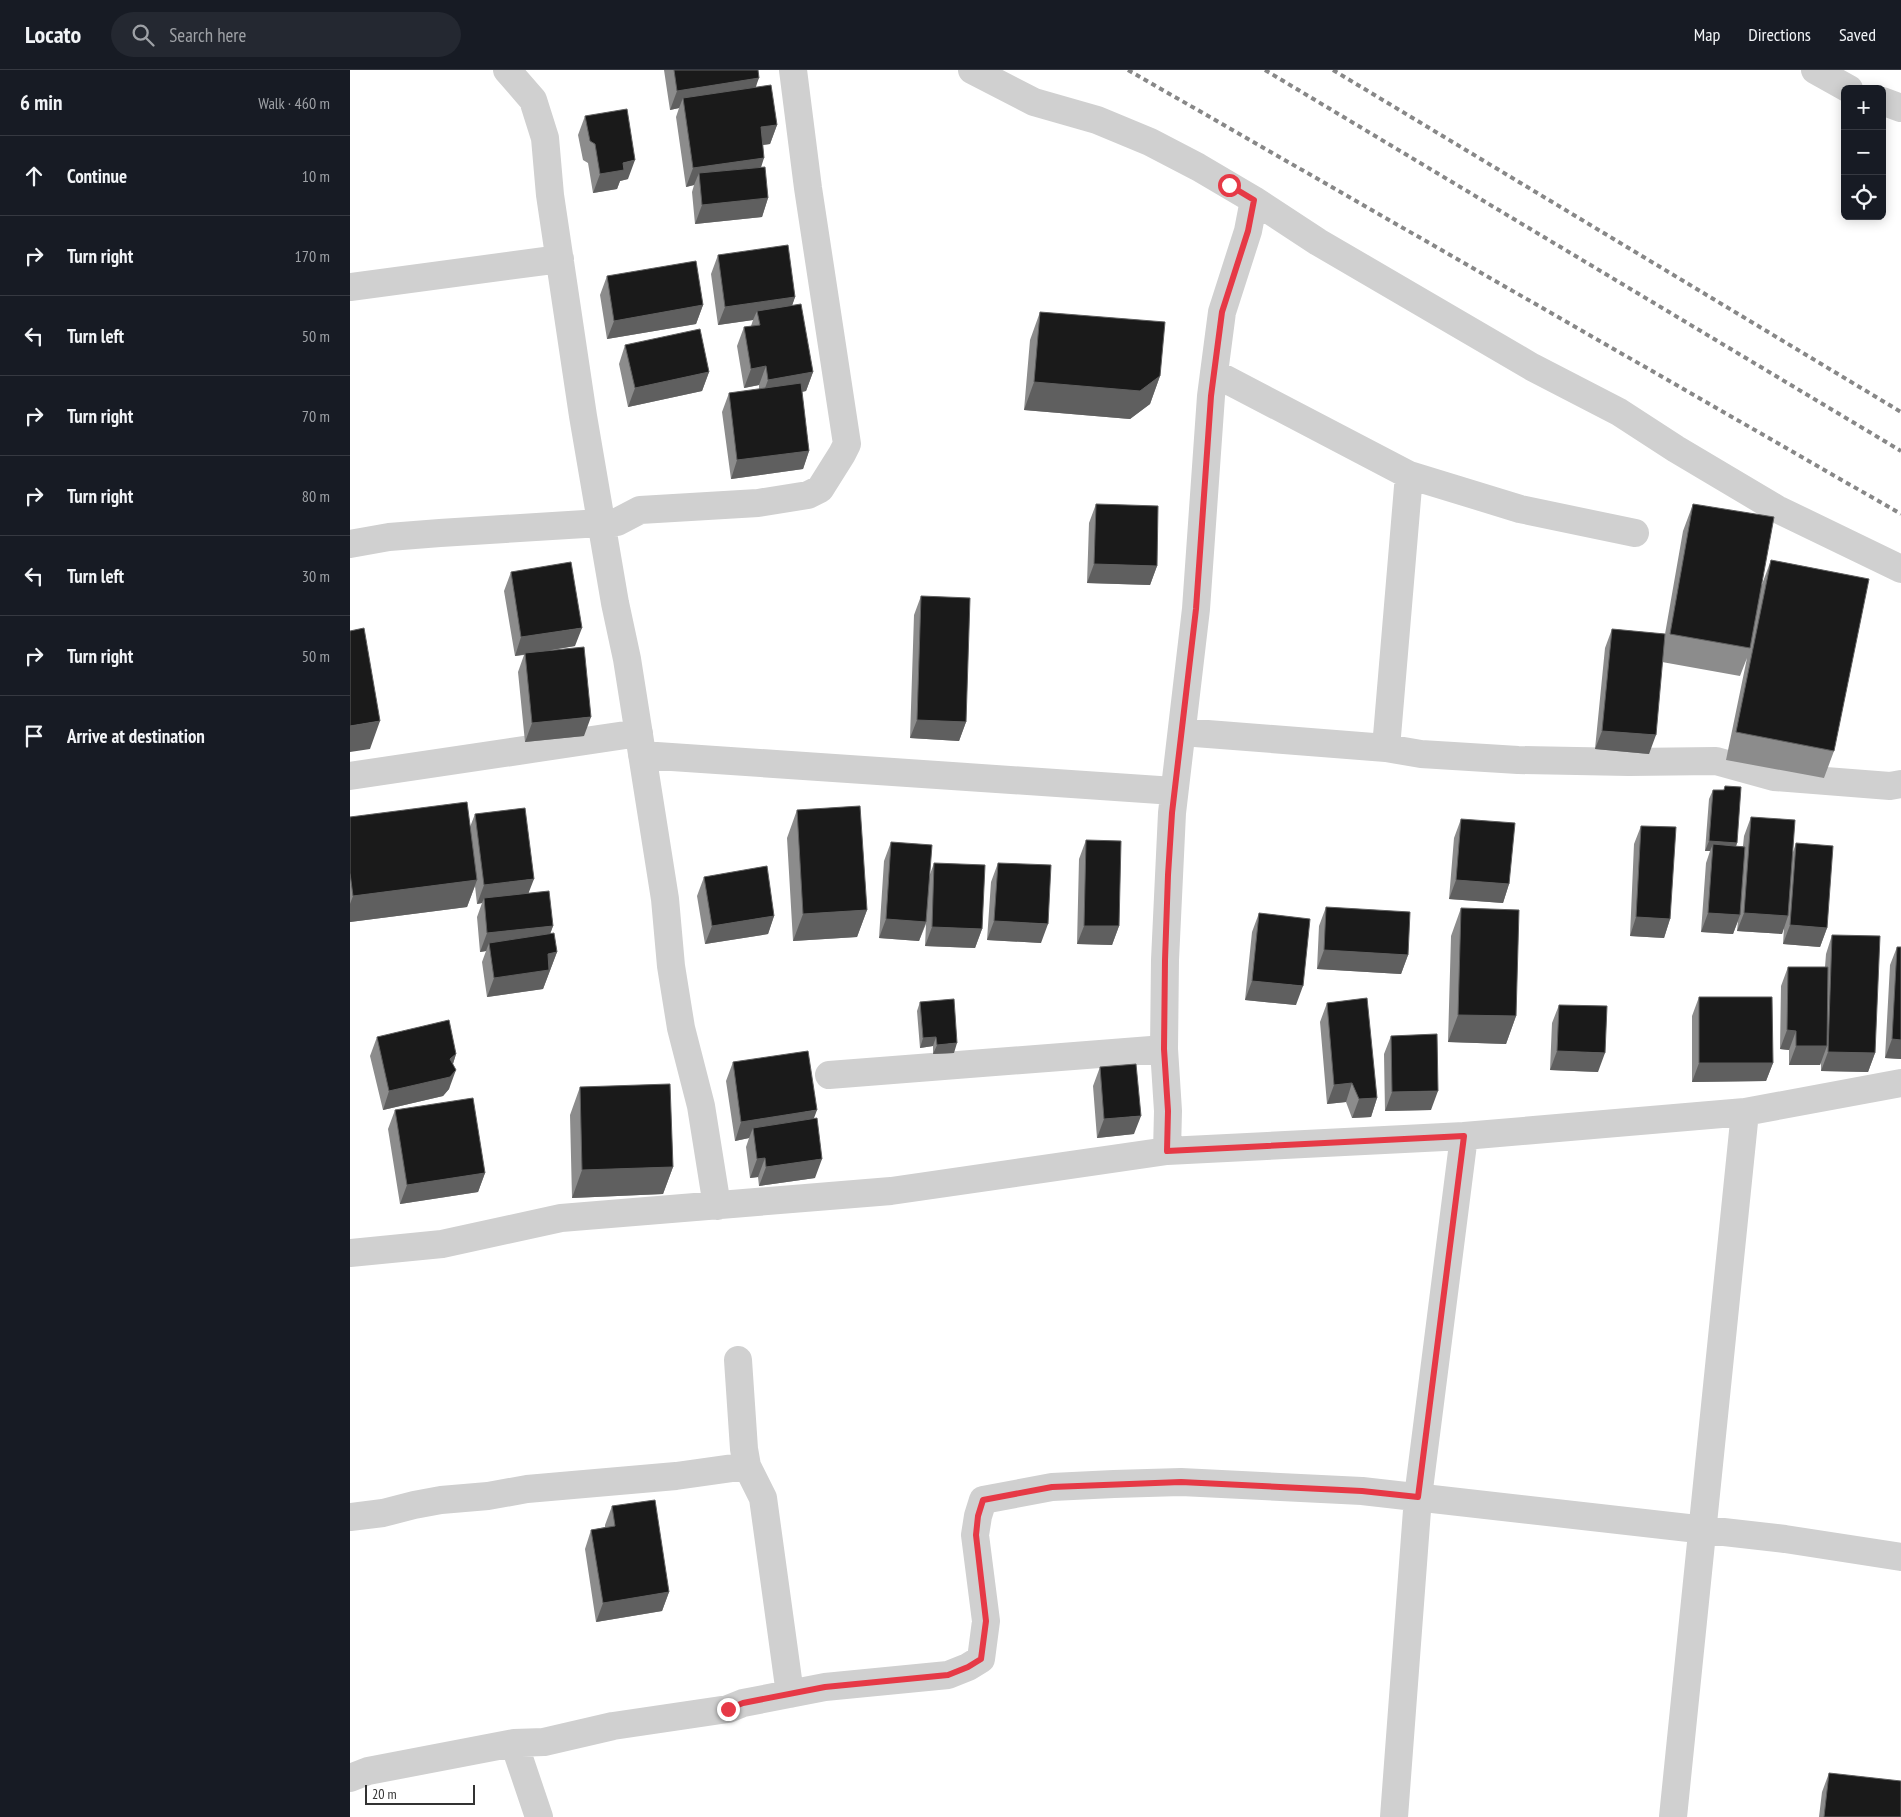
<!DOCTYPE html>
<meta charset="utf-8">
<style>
body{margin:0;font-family:"PT Sans Narrow",sans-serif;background:#242831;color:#f1f3f6}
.controls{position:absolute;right:15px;top:15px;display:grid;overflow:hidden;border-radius:8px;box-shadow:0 2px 12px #0003}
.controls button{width:45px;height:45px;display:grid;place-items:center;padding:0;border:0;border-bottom:1px solid #363941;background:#171b24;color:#f1f3f6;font:25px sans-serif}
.scale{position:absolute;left:15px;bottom:12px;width:110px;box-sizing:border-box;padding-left:5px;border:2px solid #333;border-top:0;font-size:14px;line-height:18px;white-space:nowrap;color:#333;-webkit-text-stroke:4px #fff;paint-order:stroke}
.stop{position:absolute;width:15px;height:15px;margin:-11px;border:4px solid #e63946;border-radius:50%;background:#fff}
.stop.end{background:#e63946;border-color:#fff;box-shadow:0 1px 5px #0008}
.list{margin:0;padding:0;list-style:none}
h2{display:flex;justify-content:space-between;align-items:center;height:65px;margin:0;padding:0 20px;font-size:21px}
h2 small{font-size:16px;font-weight:400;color:#9ea1a6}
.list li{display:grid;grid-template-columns:32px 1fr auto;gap:15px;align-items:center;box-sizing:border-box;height:80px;padding:0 20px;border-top:1px solid #363941}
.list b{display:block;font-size:19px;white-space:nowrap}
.list em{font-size:16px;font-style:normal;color:#9ea1a6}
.icon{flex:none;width:28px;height:28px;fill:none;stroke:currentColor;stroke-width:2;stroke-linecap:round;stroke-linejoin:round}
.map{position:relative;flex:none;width:1551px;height:1747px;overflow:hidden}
header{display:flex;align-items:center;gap:30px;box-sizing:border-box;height:70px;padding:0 25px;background:#171b24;border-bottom:1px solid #363941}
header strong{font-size:24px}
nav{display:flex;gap:28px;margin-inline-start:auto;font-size:18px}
.search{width:350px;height:45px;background:#242831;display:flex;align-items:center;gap:12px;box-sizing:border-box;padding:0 18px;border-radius:28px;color:#9ea1a6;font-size:19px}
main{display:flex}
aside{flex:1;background:#171b24}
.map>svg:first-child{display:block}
</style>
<header>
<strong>Locato</strong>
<div class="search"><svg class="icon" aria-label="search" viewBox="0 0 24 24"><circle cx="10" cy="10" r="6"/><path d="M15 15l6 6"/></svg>Search here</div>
<nav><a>Map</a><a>Directions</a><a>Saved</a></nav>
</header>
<main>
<aside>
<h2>6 min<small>Walk · 460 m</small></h2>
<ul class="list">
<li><svg class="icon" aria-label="ahead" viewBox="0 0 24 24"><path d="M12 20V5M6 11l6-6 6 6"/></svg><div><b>Continue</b></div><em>10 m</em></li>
<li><svg class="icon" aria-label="right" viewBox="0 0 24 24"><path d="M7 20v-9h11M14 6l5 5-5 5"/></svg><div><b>Turn right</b></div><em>170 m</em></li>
<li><svg class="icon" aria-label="left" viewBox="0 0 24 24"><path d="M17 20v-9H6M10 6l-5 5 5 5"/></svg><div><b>Turn left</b></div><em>50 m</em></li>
<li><svg class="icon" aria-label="right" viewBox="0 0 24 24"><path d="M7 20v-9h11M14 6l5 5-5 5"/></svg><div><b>Turn right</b></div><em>70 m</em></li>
<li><svg class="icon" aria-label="right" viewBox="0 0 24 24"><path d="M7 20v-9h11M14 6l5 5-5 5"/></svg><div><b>Turn right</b></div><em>80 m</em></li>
<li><svg class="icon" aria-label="left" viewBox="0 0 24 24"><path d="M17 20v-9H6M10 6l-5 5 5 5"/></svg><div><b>Turn left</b></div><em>30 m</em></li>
<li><svg class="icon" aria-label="right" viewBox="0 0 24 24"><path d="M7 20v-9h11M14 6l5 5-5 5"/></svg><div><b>Turn right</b></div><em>50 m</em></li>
<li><svg class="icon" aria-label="arrive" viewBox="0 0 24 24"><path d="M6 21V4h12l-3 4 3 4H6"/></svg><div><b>Arrive at destination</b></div></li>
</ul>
</aside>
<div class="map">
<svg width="1551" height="1747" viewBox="0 0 1551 1747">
<rect width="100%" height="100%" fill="#fff"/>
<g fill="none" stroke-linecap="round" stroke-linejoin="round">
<!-- minor -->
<path stroke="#d0d0d0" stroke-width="28" d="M157,0L183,30L195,68L200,125L233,346L265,533L277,589L315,829L321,896L331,958L351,1036L367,1136
M622,0L684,32L747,50L800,72L848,97L904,130
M1465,0L1499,19
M1532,31L1551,38
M0,217L210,189
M864,303L1059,405L1036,678
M1059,405L1170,439L1285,463
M0,474L39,467L90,463L267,452L290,440L408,433L458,425L470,419L492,384L497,374L458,118L443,0
M832,662L1036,678L1071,684L1168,690L1279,692L1366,691L1424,707L1540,716L1551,714
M292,685L824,721
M0,706L289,663
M479,1005L814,979
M817,1081L818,1041L814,979L815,890L822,743L846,539L861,326L872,242L898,161L904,130L968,172L1182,297L1269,342L1326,379L1427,439L1551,499
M0,1183L92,1174L211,1148L541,1121L817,1081L1114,1066
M388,1290L394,1379L397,1396L413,1428L440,1624
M0,1447L33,1443L64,1435L91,1430L138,1426L177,1419L326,1406L397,1396
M164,1673L189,1747
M0,1708L18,1701L164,1673L194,1672L263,1656L378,1639L393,1633L475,1617L598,1605L618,1597L631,1589L636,1551L625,1465L628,1446L633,1430L702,1417L764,1414L831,1412L1012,1421L1435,1469L1551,1487
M1044,1747L1068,1427L1114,1066L1395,1042L1551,1013
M1323,1747L1395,1042"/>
<!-- rail -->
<path stroke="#888" stroke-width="4" stroke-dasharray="5 4" stroke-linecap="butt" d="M778,0L1551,444
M915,0L1551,381
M983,0L1551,342"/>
</g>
<!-- wall -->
<path fill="#8c8c8c" d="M314,0H408L406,18L427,55L420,74L413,75L411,97L418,128L412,147L345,154L342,122L344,115L336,117L326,47L329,38L320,40Z
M235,46L278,109L270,111L267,119L243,123L238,93L233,90L228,65Z
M368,185L445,227L442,235L463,302L456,321L452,322L459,381L453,399L381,409L372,342L379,323L409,319V315L394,318L387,276L394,257L401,256L403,250L368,255L361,204Z
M257,206L353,235L346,254L257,269L250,225Z
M690,242L810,306L800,334L780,349L674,340L680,270Z
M275,275L359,302L352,321L278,337L269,294Z
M746,434L807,496L800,515L737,513L739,453Z
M1343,434L1411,517L1421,490L1484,681L1474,708L1376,690L1397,588L1390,606L1312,592L1299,684L1245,679L1255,578L1262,559L1315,564L1333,461Z
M161,502L225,576L196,581L234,666L175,672L168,602L174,585L165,586L154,521Z
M571,526L616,652L609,671L560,668L564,545Z
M1363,720L1387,773L1386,776H1393L1394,766L1401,747L1443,782L1446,773L1477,858L1470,877L1433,874L1434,857L1432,864L1387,861L1388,851L1383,864L1351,862L1356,793L1360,781H1355L1359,729Z
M447,740L517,840L507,867L443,871L437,768Z
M125,744L179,823L203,856L200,864L207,882L193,919L137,927L132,892L136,881L130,882L127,847L132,833L127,834L125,816L117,837L0,852V747L120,757Z
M1111,749L1159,814L1153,833L1099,829L1104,768Z
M1291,756L1320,849L1314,868L1280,866L1284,774Z
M736,770L769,856L762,875L727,874L729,789Z
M541,772L579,807L584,793L632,859L625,878L575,876L576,854L569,871L529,868L534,791Z
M648,793L691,873L637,870L641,812Z
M354,807L424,846L418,864L355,874L347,826Z
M976,837L1058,885L1051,904L967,899L969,856Z
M1111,838L1166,946L1156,974L1098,972L1101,866Z
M909,843L946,935L895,930L902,862Z
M1482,865L1525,983L1518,1002L1471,1001V992L1470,995H1439V980L1430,979L1431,916L1438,897H1475L1476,884Z
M1547,877H1551V989L1535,988L1540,895Z
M1349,927L1423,993L1416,1011L1342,1012V946Z
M570,932L604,983L583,984V976L570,978L567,941Z
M977,933L1027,1028L1021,1047L1002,1048L996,1032L977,1034L970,952Z
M1209,935L1248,1002L1200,1000L1202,953Z
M1041,966L1081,1040L1035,1041L1034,984Z
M27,967L106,984L103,994L99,1019L93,1026L33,1040L20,986Z
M383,992L464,1049L465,1108L409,1116L408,1107L400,1108L396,1077L399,1068L385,1071L376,1011Z
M750,997L784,1064L747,1068L743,1016Z
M230,1017L323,1097L313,1124L222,1128L220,1045Z
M45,1040L135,1103L128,1122L50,1134L38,1059Z
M262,1436L319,1522L312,1541L246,1552L235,1479L241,1460L255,1457V1455Z
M1479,1703L1551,1747H1469L1472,1722Z"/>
<!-- shaded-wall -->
<path fill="#5f5f5f" d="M409,8L402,27L333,28L329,38L320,40L327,21Z
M427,55L420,74L404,76L411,57Z
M414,88L408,107L349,103L344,115L336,117L343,98Z
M285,90L278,109L270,111L267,119L243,123L250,104L273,93Z
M418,128L412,147L345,154L352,135Z
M445,227L439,245L407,241L403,250L368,255L375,237Z
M353,235L346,254L257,269L264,251Z
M416,296L409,315L394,318L401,299Z
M359,302L352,321L278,337L285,318Z
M463,302L456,321L411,329L418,310Z
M810,306L800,334L780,349L674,340L684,312Z
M459,381L453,399L381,409L387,390Z
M744,494L807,496L800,515L737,513Z
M232,558L225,576L165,586L171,567Z
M241,647L234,666L175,672L182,653Z
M567,650L616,652L609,671L560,668Z
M30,651L20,679L0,682V656Z
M1252,661L1306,665L1299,684L1245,679Z
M1359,771L1387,773L1384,782L1363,774L1360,781H1355Z
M184,809L177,827L134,828L132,833L127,834L134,815Z
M127,810L117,837L0,852V834L3,826Z
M1106,810L1159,814L1153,833L1099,829Z
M517,840L507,867L443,871L453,844Z
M1358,843L1390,845L1383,864L1351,862Z
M1394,843L1438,846L1432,864L1387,861Z
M424,846L418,864L355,874L362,856Z
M1286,847L1320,849L1314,868L1280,866Z
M536,849L576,852L569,871L529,868Z
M644,851L698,854L691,873L637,870Z
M1440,855L1477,858L1470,877L1433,874Z
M203,856L196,875L139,873L136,881L130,882L137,863Z
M734,856H769L762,875L727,874Z
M582,857L632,859L625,878L575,876Z
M974,880L1058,885L1051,904L967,899Z
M207,882L193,919L137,927L144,908L198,884Z
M902,911L953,916L946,935L895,930Z
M1108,945L1166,946L1156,974L1098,972Z
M1437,960L1446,961L1439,980L1430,979Z
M586,967L583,976L570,978L573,968Z
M1542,969L1551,970V989L1535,988Z
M607,973L604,983L583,984L587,975Z
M1446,976H1477L1470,995H1439Z
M1207,981L1255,983L1248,1002L1200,1000Z
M1478,982L1525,983L1518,1002L1471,1001Z
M106,984L100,1003V989Z
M1349,993H1423L1416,1011L1342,1012Z
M106,1000L99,1019L93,1026L33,1040L39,1021Z
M1002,1013L996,1032L977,1034L984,1015Z
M1088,1021L1081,1040L1035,1041L1042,1022Z
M1027,1028L1021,1047L1002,1048L1009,1029Z
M467,1040L460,1059L403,1058L399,1068L385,1071L391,1052Z
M791,1046L784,1064L747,1068L754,1049Z
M415,1088L408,1107L400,1108L407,1089Z
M472,1089L465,1108L409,1116L416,1097Z
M323,1097L313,1124L222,1128L232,1100Z
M135,1103L128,1122L50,1134L57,1115Z
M319,1522L312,1541L246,1552L253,1533Z"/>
<!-- building -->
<path fill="#1a1a1a" stroke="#5f5f5f" d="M324,0H408L409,8L327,21Z
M421,15L427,55L411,57L414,88L343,98L333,28Z
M277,39L285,90L273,93L274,100L250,104L245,74L240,71L235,46Z
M415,97L418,128L352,135L349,103Z
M438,175L445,227L375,237L368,185Z
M346,191L353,235L264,251L257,206Z
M451,234L463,302L418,310L416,296L401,299L394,257L410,255L407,241Z
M690,242L815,252L810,306L790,321L684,312Z
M350,259L359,302L285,318L275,275Z
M451,313L459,381L387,390L379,323Z
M746,434L808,436L807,496L744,494Z
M1343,434L1424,447L1400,578L1320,564Z
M1421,490L1519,509L1484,681L1386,662Z
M221,492L232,558L171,567L161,502Z
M571,526L620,528L616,652L567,650Z
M14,558L30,651L0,656V561Z
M1262,559L1315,564L1306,665L1252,661Z
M234,577L241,647L182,653L175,583Z
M1375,716L1391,717L1387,773L1359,771L1363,720H1374Z
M117,732L127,810L3,826L0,803V747Z
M510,736L517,840L453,844L447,740Z
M175,738L184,809L134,815L125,744Z
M1401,747L1445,750L1438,846L1394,843Z
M1111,749L1165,753L1159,814L1106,810Z
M1291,756L1326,757L1320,849L1286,847Z
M736,770L771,771L769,856H734Z
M541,772L582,775L576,852L536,849Z
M1446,773L1483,776L1477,858L1440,855Z
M1363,774L1395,777L1390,845L1358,843Z
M584,793L635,795L632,859L582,857Z
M648,793L701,795L698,854L644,851Z
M417,796L424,846L362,856L354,807Z
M199,821L203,856L137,863L134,828Z
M976,837L1060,842L1058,885L974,880Z
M1111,838L1169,840L1166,946L1108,945Z
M909,843L960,849L953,916L902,911Z
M204,863L207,882L198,884L199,900L144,908L139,873Z
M1482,865L1530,866L1525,983L1478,982Z
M1547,877H1551V970L1542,969Z
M1438,897H1478L1477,976H1446V961L1437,960Z
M1349,927H1422L1423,993H1349Z
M1017,928L1027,1028L1009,1029L1002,1013L984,1015L977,933Z
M604,929L607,973L587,975L586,967L573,968L570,932Z
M1209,935L1257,936L1255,983L1207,981Z
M99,950L106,984L100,989L106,1000L100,1007L39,1021L27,967Z
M1087,964L1088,1021L1042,1022L1041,966Z
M458,981L467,1040L391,1052L383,992Z
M786,994L791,1046L754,1049L750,997Z
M320,1014L323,1097L232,1100L230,1017Z
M123,1028L135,1103L57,1115L45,1040Z
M467,1048L472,1089L416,1097L415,1088L407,1089L403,1058Z
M305,1430L319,1522L253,1533L241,1460L265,1456L262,1436Z
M1479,1703L1551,1711V1747H1474Z"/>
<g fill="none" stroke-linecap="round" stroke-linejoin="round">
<!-- route -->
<path stroke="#e63946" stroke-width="6" d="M378,1639L393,1633L475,1617L598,1605L618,1597L631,1589L636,1551L626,1465L628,1446L633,1430L702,1417L831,1412L1012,1421L1068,1427L1114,1066L817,1081L818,1041L814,979L815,890L818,805L822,743L846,539L861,326L872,242L898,161L904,130L879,115"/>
</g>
</svg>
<div class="controls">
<button>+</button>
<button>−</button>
<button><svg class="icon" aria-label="locate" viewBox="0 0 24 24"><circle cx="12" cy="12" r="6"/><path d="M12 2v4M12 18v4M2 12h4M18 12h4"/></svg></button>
</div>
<div class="scale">20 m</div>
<div class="stop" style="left:879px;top:115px"></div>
<div class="stop end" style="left:378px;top:1639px"></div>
</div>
</main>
